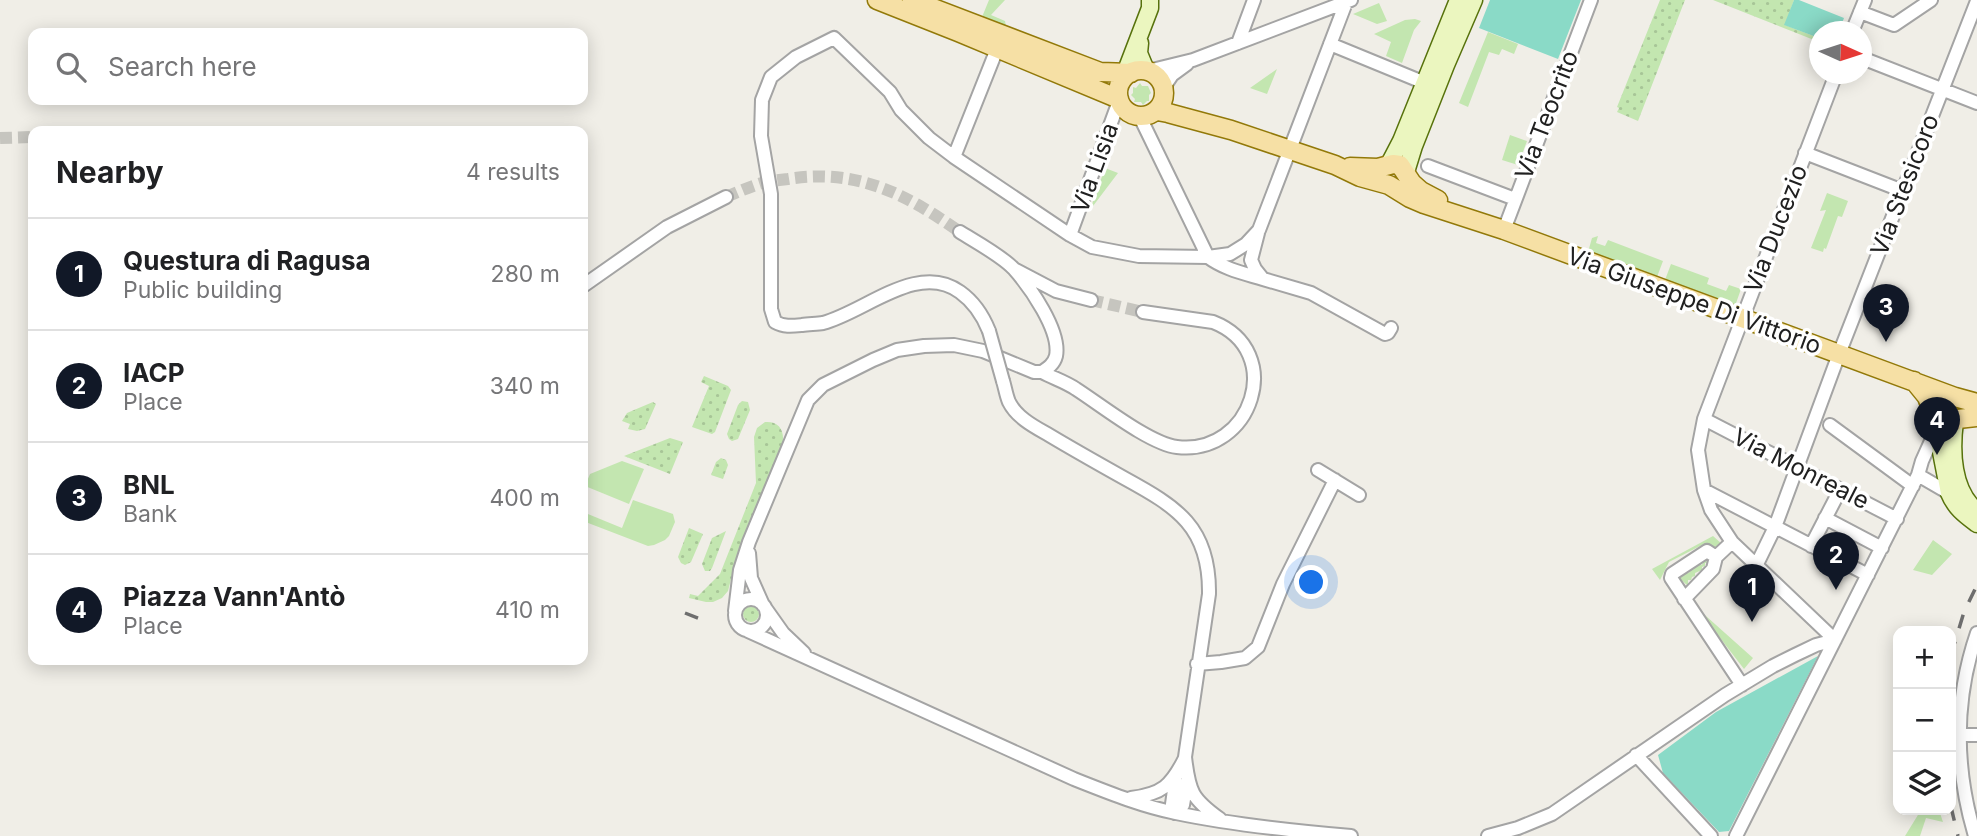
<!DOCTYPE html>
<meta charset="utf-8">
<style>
body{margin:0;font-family:Inter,sans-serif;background:#f2f2f2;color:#202124}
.controls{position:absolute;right:21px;bottom:21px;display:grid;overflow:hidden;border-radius:14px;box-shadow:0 4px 18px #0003}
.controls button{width:63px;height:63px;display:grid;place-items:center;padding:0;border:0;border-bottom:2px solid #e0e0e0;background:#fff;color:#202124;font:35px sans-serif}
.compass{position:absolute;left:1809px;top:21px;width:63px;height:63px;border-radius:50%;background:#fff;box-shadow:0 4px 18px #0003;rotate:93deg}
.you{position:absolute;left:1312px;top:583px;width:24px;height:24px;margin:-18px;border:5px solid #fff;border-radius:50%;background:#1a73e8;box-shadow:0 0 0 10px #1a73e833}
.badge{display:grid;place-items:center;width:46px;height:46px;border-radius:50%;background:#111827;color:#fff;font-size:23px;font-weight:700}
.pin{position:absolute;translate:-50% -58px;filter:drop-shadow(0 2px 4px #0008)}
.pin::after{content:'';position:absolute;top:37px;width:24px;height:21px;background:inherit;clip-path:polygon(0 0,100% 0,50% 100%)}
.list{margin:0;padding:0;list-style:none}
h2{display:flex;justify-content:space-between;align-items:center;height:91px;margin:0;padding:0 28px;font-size:30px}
h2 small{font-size:23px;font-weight:400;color:#757577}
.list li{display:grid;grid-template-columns:46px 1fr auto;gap:21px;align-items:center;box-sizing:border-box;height:112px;padding:0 28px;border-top:2px solid #e0e0e0}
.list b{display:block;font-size:26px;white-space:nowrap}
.list p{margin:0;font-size:23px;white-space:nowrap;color:#757577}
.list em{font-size:23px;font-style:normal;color:#757577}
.icon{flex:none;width:38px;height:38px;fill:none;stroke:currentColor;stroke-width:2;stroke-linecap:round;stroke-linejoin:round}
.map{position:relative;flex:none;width:1977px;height:836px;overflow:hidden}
.search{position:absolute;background:#fff;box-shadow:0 4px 18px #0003;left:28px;top:28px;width:560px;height:77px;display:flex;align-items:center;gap:18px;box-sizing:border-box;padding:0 24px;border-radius:14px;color:#757577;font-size:26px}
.panel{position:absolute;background:#fff;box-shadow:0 4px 18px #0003;left:28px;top:126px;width:560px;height:539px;border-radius:14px}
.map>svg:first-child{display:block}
</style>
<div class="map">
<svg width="1977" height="836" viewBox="0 0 1977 836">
<defs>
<pattern id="grass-dots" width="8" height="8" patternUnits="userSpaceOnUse" patternTransform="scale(1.75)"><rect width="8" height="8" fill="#c3e6b0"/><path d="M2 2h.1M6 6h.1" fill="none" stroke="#a7c597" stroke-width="1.8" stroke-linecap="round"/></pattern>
</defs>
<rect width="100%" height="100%" fill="#f0eee7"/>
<!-- grass -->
<path fill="url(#grass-dots)" d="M1660,0H1685L1638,121L1617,112L1619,108L1617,107Z
M1713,0H1794L1785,25L1819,38V42Z
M704,376L728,386L731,390L715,432L712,434L692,427L709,386L701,382Z
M742,401L748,402L750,410L738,439L732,441L729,439L727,434L738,405Z
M653,402L656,404L645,429L637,431L628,429L630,424L622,421L627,413Z
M765,422C777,421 784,428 783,441L737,555L728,591L722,598L713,602H706L689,598L690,594L698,596L720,574L756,483L754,437L757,428Z
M670,438L683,442L670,474L624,456Z
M721,458L726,460L728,465L723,479L711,475L716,462Z
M689,528L703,534L691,562L685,565L681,563L678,557Z
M726,531L712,568L710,571H705L702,564L712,538Z
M743 614a8 8 0 1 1 16 0a8 8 0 1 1-16 0Z"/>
<!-- garden -->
<path fill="#c3e6b0" d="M989,0H1005L991,15L1005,21L1006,26L982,17Z
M1379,3L1387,21L1377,24L1353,14Z
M1415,19L1421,21L1414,30L1402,63L1386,56L1391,42L1374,34L1405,20Z
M1488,32L1518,44L1514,54L1502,49L1499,55L1489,52L1468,107L1459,103Z
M1277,69L1267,94L1250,88Z
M1140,83L1142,86H1148L1151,93L1149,95V101H1147L1143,105L1141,102H1134L1135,99L1131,95L1133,93V87L1136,88Z
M1510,135L1527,141L1518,165L1502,160Z
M1105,168L1118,173L1090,210Z
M1827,193L1848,201L1842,217L1838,216L1826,249L1824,248L1823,252L1811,248L1826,210L1820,211Z
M1598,236L1596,243L1605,246L1608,240L1663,261L1657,277L1588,252L1592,238Z
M1671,264L1709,278L1707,284L1726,291L1729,285L1741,289L1735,306L1665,280Z
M622,461L644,469L629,504L585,486L590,474Z
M633,500L673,514L675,522L669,536L665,540L654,545L648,546L583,521V512L622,528Z
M1713,536L1722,544L1715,549L1704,544L1669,562L1660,580L1652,569Z
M1933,540L1952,554L1932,575L1913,570Z
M1704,558L1708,563H1705V566L1702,567V570L1695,573V576L1692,577L1691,580H1688V586L1678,577H1681L1682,574L1685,575L1686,572L1689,573L1690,569L1693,570L1694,567H1697L1698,564L1702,565Z
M1697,608L1753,658L1744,669Z
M1921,810H1932L1940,813L1943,822L1926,818L1920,836H1905Z"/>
<!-- pitch -->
<path fill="#8adac7" d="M1490,0H1581L1558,59L1479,28Z
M1794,0H1799L1844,18L1839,31L1820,32L1819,38L1784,25Z
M1818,656L1729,831L1719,832L1663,773L1658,755L1716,712Z"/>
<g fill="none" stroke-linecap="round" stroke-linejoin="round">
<!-- street-tunnel -->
<path stroke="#c6c5bf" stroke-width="12" stroke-dasharray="12 6" stroke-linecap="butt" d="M0,138L33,137
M726,197C738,192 749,187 762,183C770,181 780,180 788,179C857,168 906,194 960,232
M1091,300L1143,312"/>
<!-- street casing -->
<g stroke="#a4a4a4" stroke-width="16">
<path id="street" d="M1860,12L1894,25L1931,0
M1852,32L1865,0
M1238,43L1254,0
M1330,44L1425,83
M1862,58L1977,103
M1148,71L1193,60L1351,0
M1164,87L1172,75L1187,64
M1140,117L1208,257C1224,269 1243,273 1263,279
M1805,153L1903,191
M954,157L997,49
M1428,166L1515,199
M1504,230L1591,0
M1258,233L1251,260L1255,269L1263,279L1311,293L1385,334L1388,333L1391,328
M1070,235L1119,101
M1016,270L1056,291L1091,300
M583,286L667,227L726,197
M989,331C983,316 974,302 960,292C918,261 865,312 823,323C817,324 809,324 802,325C792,326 784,327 775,322L771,309V194L761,136L762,100L771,77L796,57L834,38L890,92L901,110L929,138L954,157L1070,235L1092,247L1139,256L1208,257L1230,254L1246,244L1259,230L1347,0
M1042,372C1053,378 1066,382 1076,389C1101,405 1150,444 1177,447C1252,456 1287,351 1213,322L1143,312
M1003,381C1005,387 1006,395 1009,402C1017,418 1035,427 1049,435C1074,450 1099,464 1124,478C1177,507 1210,527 1209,594L1185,757C1189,792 1192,799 1220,819
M1704,419L1897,519
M1830,425L1913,486
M1936,430L1922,461L1918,475L1949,493
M1318,470L1359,495
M1704,490L1868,575
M1825,518L1882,548
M1811,546L1840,490
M749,553L751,578L763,605
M1716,557L1707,551L1672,574L1671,578L1742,685
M1756,566L1775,527L1839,354L1977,1
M735 615a16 16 0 1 1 32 0a16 16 0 1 1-32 0Z
M1684,599L1713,569L1716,557L1732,542
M766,609L783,633L804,653
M735,611L740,570L749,542L808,400L823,385L873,360L897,350L924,346L954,345L983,351L1034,372H1042C1048,368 1054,364 1056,356C1061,331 1030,287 1014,269C1002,256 976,242 960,232
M748,631L1074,779C1107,792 1141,806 1176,813C1233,825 1293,831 1351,836
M1835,640L1732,542L1711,510L1704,490L1698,450L1704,419L1720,377L1836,74
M1197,664L1221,662L1245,658L1258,647L1283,584L1335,480
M1959,735H1977
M1636,755L1711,836
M1176,776L1172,804L1175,813L1183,805L1187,782
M1131,798C1162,794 1171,786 1185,758
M1488,836L1518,828L1552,814L1725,695L1773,666L1795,655L1816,645L1835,640
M1736,836L1918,475
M1975,836C1955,769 1954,700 1977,633"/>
</g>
<!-- secondary casing -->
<g stroke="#57720c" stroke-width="19">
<path id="secondary" d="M1140,43L1139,53L1146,70
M1122,81L1150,8V0
M1388,166L1401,141L1458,0
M1406,172L1414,146L1446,65L1474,0
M1934,416L1949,493C1955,508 1965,515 1977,524
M1955,421C1951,451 1952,491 1977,511"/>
</g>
<!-- primary casing -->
<g stroke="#927909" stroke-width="21">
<path id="primary" d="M877,0L958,32L1119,99
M912,0L1100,72L1131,73
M1118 93a23 23 0 1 1 46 0a23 23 0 1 1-46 0Z
M1157,111L1168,113L1231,130L1335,165L1360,177L1389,185L1410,198L1424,204L1504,230L1955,397L1977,403
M1350,167L1378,168L1393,164L1400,165L1412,183L1421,191L1438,200
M1914,381L1927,397L1934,416L1940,423L1950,424L1958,419L1977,417"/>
</g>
<!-- street -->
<use href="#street" stroke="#fff" stroke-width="12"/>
<!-- secondary -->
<use href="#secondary" stroke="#ebf6bf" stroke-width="16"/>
<!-- primary -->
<use href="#primary" stroke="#f6e0a5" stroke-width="18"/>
<!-- rail -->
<path stroke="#6e6e6e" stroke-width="3.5" stroke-dasharray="14 14" stroke-linecap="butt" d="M685,613L700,619
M1951,655L1964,612L1977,585
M1951,807L1958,836"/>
<!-- street-bridge casing -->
<g stroke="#a4a4a4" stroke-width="16" stroke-linecap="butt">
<path id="street-bridge" d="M989,331L1003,381"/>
</g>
<!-- street-bridge -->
<use href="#street-bridge" stroke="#fff" stroke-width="12"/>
</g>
<g text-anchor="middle" stroke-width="7" stroke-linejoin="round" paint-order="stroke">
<!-- street labels -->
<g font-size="24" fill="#202020" stroke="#fff">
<text transform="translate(1547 115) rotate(-69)" y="8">Via Teocrito</text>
<text transform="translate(1095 168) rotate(-70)" y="8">Via Lisia</text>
<text transform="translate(1905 185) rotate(-69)" y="8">Via Stesicoro</text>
<text transform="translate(1776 229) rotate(-69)" y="8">Via Ducezio</text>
<text transform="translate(1694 301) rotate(20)" y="8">Via Giuseppe Di Vittorio</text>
<text transform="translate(1801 469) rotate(27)" y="8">Via Monreale</text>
</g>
</g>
</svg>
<div class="controls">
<button>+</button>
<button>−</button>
<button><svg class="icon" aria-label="layers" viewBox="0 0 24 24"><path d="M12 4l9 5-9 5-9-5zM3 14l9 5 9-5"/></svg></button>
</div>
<svg class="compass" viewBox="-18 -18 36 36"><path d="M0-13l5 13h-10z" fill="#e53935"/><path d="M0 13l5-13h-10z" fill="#757577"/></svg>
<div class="you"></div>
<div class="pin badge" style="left:1752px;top:622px">1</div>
<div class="pin badge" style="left:1836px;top:590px">2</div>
<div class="pin badge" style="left:1886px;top:342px">3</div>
<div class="pin badge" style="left:1937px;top:455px">4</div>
<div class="search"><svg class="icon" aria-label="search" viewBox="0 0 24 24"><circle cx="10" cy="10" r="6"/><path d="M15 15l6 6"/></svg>Search here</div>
<section class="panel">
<h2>Nearby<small>4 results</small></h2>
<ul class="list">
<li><span class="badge">1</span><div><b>Questura di Ragusa</b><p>Public building</p></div><em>280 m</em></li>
<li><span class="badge">2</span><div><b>IACP</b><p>Place</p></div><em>340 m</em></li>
<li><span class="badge">3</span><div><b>BNL</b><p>Bank</p></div><em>400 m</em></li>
<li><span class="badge">4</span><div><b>Piazza Vann'Antò</b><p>Place</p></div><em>410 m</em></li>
</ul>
</section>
</div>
